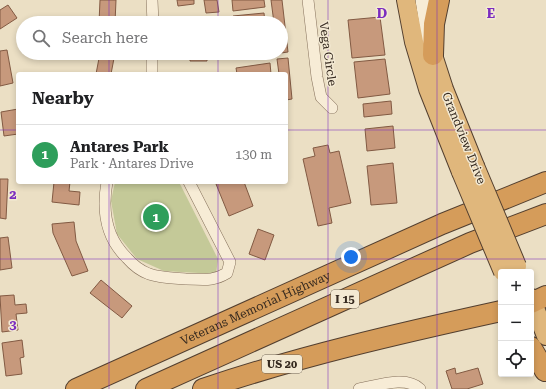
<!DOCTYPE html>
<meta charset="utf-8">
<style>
body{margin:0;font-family:"Roboto Serif",serif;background:#f6f6f6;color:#202124}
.controls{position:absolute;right:12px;bottom:12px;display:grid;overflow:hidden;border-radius:4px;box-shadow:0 2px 6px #0003}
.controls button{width:36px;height:36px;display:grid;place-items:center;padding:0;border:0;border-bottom:1px solid #e0e0e0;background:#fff;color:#202124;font:20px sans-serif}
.you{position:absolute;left:351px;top:257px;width:14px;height:14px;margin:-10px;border:3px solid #fff;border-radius:50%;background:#1a73e8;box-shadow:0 0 0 6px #1a73e833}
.badge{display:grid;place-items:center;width:26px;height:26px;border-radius:50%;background:#902f32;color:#fff;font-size:13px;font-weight:700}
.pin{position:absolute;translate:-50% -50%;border:2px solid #fff;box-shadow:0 1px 4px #0006}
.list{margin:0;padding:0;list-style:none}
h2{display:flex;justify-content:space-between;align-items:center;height:52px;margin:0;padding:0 16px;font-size:17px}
h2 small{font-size:13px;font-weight:400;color:#757577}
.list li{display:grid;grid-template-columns:26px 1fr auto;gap:12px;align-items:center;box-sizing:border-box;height:60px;padding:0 16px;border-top:1px solid #e0e0e0}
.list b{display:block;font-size:15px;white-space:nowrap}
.list p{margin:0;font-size:13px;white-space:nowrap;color:#757577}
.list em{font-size:13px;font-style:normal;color:#757577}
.icon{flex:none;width:22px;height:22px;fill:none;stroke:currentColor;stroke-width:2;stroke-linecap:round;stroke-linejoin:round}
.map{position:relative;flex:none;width:546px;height:389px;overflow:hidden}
.search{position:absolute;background:#fff;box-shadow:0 2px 6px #0003;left:16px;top:16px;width:272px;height:44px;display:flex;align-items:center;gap:10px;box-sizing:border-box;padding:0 14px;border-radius:22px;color:#757577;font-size:15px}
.panel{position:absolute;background:#fff;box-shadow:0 2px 6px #0003;left:16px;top:72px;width:272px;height:112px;border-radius:4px}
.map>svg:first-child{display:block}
</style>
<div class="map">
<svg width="546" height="389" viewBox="0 0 546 389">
<rect width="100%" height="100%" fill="#ebdfc4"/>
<!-- green -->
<path fill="#c4c998" d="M115,182H179L218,259L216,274L164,271L137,259L117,234L111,201Z"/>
<!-- building -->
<path fill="#c7997c" stroke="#825a43" d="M100,0H116L115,23H99Z
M177,0H194V4L178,6Z
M204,0H217L219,12L206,13Z
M232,0H264L265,7L233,11Z
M271,0H282L288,52L281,53V23H274Z
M8,5L17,18L0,29V10Z
M264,13L265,23H234L233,16Z
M380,17L385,55L352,58L348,20Z
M7,50L13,83L0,86V51Z
M100,53H115L111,74H96Z
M190,53H207V61H190Z
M288,58L292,99L286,100V74H279L277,59Z
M385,59L390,94L358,98L354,62Z
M270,63L271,74H237L236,68Z
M391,101L392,114L364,117L363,104Z
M18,109V134L4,136L1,112Z
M393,126L395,148L367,151L365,129Z
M328,145L330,153L339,151L351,203L329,208L332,223L318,226L303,159L315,156L313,148Z
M393,163L397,203L371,205L367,166Z
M0,179H8L6,219L0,218Z
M54,182H70L69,191L80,192L79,205L52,202Z
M220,182H244L253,206L229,216L216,184Z
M74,222L76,241L88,271L72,276L53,233L52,224Z
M258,229L274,235L265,260L249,254Z
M8,237L12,268L0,270V238Z
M101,280L132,306L122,318L90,293Z
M14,295L15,305L26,304L27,313L16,314L18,330L2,332L0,296Z
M22,340L24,357L20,358L22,374L6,376L2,343Z
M455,368L456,374L478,368L483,384L467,389H452L446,371Z"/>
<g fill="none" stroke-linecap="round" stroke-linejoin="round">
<!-- minor casing -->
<g stroke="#85705b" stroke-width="12">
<path id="minor" d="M152,0L153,23
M308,0L317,77L321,97L332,108
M152,74V53
M107,182C102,210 106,238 127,258C133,265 141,271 149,274C161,278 173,278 186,279C203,279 212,282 227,273L230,262L189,182
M359,389C377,386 406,375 420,389"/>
</g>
<!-- secondary casing -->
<g stroke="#66523f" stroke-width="16">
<path id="secondary" d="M423,0L429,39"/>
</g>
<!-- trunk casing -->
<g stroke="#533f2f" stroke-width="20">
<path id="trunk" d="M406,0L414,42L428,89L461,172
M433,55L444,89L475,166
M531,298L546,336"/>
</g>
<!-- motorway casing -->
<g stroke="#533f2f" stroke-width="22">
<g id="motorway">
<path d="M433,55L434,24L439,0"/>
<path d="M531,303L546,296"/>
<path d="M531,347L545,371"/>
<path id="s1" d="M76,389L442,224L546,182"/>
<path d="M146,389L470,243L546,214"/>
<path d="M203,389C300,356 401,333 501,311"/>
</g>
</g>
<!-- minor -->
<use href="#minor" stroke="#f7ecd6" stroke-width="11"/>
<!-- secondary -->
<use href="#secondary" stroke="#f7ecd6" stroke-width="15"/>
<!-- trunk -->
<use href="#trunk" stroke="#e0b77c" stroke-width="18"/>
<!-- motorway -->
<use href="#motorway" stroke="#d59c5a" stroke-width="20"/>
<!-- trunk-bridge casing -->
<g stroke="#533f2f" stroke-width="20" stroke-linecap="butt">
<path id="trunk-bridge" d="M475,166L517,266
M461,172L503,272"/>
</g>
<!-- trunk-bridge -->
<use href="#trunk-bridge" stroke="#e0b77c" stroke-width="18"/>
</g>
<!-- grid -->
<path fill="none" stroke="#7b2cbf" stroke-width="1" stroke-opacity="0.55" d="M109,0V23M218,0V23M328,0V389M437,0V389M109,53V74M218,53V74M0,130H18M286,130H546M109,182V389M218,182V389M0,259H546"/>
<g text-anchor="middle" stroke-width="3" stroke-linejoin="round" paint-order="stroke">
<!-- shield labels -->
<g fill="#f3e9d3" stroke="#6e6355" stroke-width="1">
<rect x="331" y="290" width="28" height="18" rx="3"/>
<rect x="262" y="355" width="40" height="18" rx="3"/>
</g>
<g font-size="11" font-weight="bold" fill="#35291f">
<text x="345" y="303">I 15</text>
<text x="282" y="368">US 20</text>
</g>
<!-- street labels -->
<g font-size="12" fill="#35291f" stroke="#f3e9d3">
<text transform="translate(328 54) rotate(82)" y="4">Vega Circle</text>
<text transform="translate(464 138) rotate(68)" y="4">Grandview Drive</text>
<text dy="4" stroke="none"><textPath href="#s1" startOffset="197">Veterans Memorial Highway</textPath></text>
</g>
</g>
<g font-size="13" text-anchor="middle" font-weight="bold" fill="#7b2cbf" stroke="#f3e9d3" stroke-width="3" stroke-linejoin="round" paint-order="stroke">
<text x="382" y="18">D</text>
<text x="491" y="18">E</text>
<text x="13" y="199">2</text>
<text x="13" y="329">3</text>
</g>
</svg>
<div class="controls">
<button>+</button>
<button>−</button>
<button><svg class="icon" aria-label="locate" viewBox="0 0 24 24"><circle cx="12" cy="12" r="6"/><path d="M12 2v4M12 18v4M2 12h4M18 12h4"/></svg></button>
</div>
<div class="you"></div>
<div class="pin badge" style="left:156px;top:217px;background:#2e9e5b">1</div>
<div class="search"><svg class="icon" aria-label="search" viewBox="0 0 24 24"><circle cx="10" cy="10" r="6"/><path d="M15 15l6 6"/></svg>Search here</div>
<section class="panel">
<h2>Nearby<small></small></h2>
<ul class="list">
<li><span class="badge" style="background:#2e9e5b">1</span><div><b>Antares Park</b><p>Park · Antares Drive</p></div><em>130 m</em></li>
</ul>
</section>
</div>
